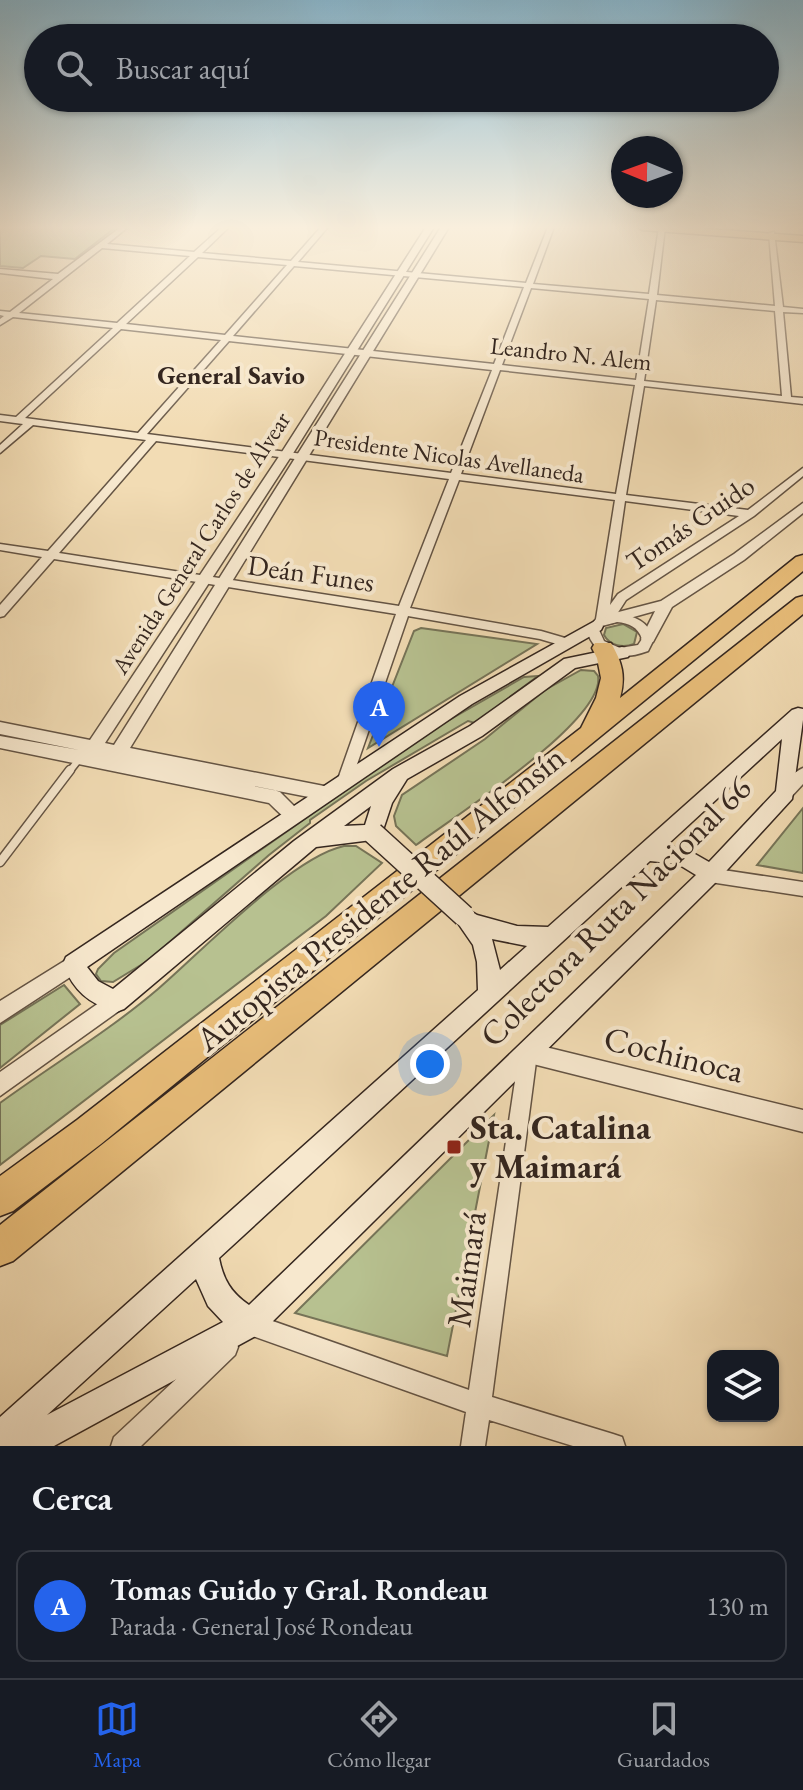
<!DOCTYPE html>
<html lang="es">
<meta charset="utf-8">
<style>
body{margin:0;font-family:"EB Garamond",serif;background:#20242c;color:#f1f3f6}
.controls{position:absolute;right:24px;bottom:24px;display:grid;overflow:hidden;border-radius:16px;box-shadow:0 2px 6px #0004}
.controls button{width:72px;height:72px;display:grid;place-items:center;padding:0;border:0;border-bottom:2px solid #363941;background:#171b24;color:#f1f3f6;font:40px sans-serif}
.compass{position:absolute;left:611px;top:136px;width:72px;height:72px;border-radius:50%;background:#171b24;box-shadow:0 2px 6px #0004;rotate:271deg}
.you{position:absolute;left:430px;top:1064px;width:28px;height:28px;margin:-20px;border:6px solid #fff;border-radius:50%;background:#1a73e8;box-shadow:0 0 0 12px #1a73e833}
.badge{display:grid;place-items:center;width:52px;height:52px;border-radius:50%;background:#2563eb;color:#fff;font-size:26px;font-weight:700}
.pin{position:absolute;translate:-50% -66px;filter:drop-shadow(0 2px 4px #0008)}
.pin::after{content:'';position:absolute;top:42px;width:28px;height:24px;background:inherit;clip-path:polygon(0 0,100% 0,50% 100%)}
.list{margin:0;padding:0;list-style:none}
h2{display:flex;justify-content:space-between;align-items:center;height:104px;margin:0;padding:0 32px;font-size:34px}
h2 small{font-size:26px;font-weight:400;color:#9ea1a6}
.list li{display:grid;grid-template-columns:52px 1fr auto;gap:24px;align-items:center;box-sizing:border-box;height:112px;margin:0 16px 16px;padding:0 16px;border:2px solid #363941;border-radius:16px}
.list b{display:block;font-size:30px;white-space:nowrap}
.list p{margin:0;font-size:26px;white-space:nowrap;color:#9ea1a6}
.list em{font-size:26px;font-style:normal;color:#9ea1a6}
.icon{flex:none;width:44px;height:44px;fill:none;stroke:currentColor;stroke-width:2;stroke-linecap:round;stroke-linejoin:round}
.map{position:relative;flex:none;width:803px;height:1446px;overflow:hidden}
.search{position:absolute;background:#171b24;box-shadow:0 2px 6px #0004;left:24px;right:24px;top:24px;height:88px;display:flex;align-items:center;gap:20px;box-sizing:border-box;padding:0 28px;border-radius:44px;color:#9ea1a6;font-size:30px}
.sheet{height:232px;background:#171b24}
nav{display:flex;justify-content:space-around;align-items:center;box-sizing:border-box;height:112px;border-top:2px solid #363941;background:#171b24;font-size:22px;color:#9ea1a6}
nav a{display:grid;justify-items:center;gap:4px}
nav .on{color:#2563eb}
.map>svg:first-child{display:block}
</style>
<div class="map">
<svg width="803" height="1446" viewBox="0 0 803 1446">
<rect width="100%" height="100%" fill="#f2dcb4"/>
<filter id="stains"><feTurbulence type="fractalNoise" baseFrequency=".0025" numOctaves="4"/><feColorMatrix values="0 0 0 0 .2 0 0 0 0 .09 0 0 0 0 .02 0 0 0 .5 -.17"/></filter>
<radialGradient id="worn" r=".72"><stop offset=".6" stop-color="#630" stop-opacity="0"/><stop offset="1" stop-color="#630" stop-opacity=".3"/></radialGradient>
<!-- green -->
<path fill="#b7c190" stroke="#767458" stroke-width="2" d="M0,227H116L75,259L41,256L23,268L0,266Z
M623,624L637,632L634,644C623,648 610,646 604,635L606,628Z
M421,628L537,644L368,748L414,631Z
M581,670L594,671L598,676C606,720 452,818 416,845L396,826L394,816L402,795L485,739L545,690Z
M538,676L475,723L468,721L366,781L310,820V823L269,855L149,960L113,982L101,981L96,974L98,969L114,953L430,731L524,677Z
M803,808V873L757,865Z
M344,846H356L382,863L326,916L0,1165V1103C52,1065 109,1031 158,989C201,952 292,857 344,846Z
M64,985L80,1004L0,1068V1025Z
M494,1115L447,1356L295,1313Z"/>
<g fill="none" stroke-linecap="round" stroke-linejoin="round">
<!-- service-far1 casing -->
<g stroke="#645444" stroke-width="9">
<path id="service-far1" d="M69,772L80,758"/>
</g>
<!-- service casing -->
<g stroke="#645444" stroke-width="11">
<path id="service" d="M0,862L70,770"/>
</g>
<!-- minor casing -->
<g stroke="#645444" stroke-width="3">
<path id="minor" d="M121,227H128L107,244L194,252L222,227H229L202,253L291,261L321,227H328L298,262L526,283L548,227H554L533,284L649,294L659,227H665L657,295L775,306L769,233L774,232L783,307L803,309V313L783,312L791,397L803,398V404L644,386L626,495L748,510L803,468V476L754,516L626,600L617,614C635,616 648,621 654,639L648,651C624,660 594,659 587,630L596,619L615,500L459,480L410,608L541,631L572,640L573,643L567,647L540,639L408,616L352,779L350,783H340L338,779L396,614L54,559L4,616L0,617V605L42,557L0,550V544L48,551L146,440L33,425L0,453V445L23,424L0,421V415L16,417L113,328L13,317L0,325V319L4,316L0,315V311L10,312L53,279L0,273V269L58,274ZM102,248L190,256L117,323L19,313ZM198,257L287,265L225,335L126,324ZM294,266L524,287L494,364L233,336ZM531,288L649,299L636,380L502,365ZM656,300L775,311L782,396L644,381ZM121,329L221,340L138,433L25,418ZM229,341L492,370L451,473L147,434ZM500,370L635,385L616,494L461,474ZM156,441L449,479L399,606L59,553ZM625,501L739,516L618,594L610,605ZM617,622C629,623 638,627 642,639L638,645L620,648L604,641L599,630L602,626Z
M803,768V784L790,798H780L777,794C783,785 793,772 803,768Z
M710,868L803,882V896L710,882L704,880L702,875L704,870Z
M528,1045L535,1048L537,1054L492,1397L613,1434L622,1437L625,1446H573L489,1420L485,1446H461L466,1412L250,1335L242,1332L239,1324L242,1316L250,1313L469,1390L519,1054L521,1048Z
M227,1336L235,1339L238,1347L235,1355L141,1446H111L114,1437L219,1339Z"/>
</g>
<!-- tertiary casing -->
<g stroke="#645444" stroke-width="3">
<path id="tertiary" d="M426,227H434L292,455L105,743L114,745L441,227H449L130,748L324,786L330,788L333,793L330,798L324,800L122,760L274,790L280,792L302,814L299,819C286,823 278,811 269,803L0,748V736L79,750L0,734V722L90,740L280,455Z
M803,503V513L744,560L672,607L653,642H643L641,639L655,611L612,623L605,618L607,615L661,601L734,554Z
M74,955L81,958L84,964L81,970L0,1023V1001Z
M116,991L123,994L126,1001L123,1008L0,1096V1072Z
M529,1043L803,1110V1132L529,1063L521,1060L518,1053L521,1046Z"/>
</g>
<!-- secondary casing -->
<g stroke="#34261f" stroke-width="3">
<path id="secondary" d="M595,621L603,626L601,630L472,704L87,967L98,981L113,989L294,841L393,769L470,726L564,659L622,647L628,649L630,653L628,657L575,668L482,736L407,779L392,803L380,839L316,847L124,1009L116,1012C88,1003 74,991 63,964L66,957L460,696ZM371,806L365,825L344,826Z
M798,708L803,709V720L792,799L717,881L261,1333L54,1446H0V1417L478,990L477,962L473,945L453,916L456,909L464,907L477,915L517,926L548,927L792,710ZM782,739L776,791L709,862L695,854L667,845ZM650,861L678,864L696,875L249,1305C231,1293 223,1279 219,1258ZM492,939L527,946L500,970ZM196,1279L208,1306L223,1322L47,1415Z"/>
</g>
<!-- primary casing -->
<g stroke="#34261f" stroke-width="3">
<path id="primary" d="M637,227H682L803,236V242L642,230Z"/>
</g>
<!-- motorway casing -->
<g stroke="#34261f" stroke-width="3">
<path id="motorway" d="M803,555V571L101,1144L13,1211L0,1216V1176L77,1120L581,728L596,698L601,678L597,658L592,648L595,643H611C622,662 626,676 620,698L796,557Z
M803,596V614L13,1261L0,1266V1225L796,598Z"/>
</g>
<!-- service-far1 -->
<use href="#service-far1" stroke="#f7e8ce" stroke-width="6"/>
<!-- service -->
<use href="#service" stroke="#f7e8ce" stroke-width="8"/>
<!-- minor -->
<use href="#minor" fill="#f7e8ce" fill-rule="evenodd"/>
<!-- tertiary -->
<use href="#tertiary" fill="#f7e8ce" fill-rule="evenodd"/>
<!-- secondary -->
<use href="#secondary" fill="#f7e8ce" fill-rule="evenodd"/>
<!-- primary -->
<use href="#primary" fill="#e9be7a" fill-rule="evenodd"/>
<!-- motorway -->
<use href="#motorway" fill="#e9be7a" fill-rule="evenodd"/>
<!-- secondary-bridge casing -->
<g stroke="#34261f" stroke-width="24" stroke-linecap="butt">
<path id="secondary-bridge" d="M373,833L464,916"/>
</g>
<!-- secondary-bridge -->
<use href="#secondary-bridge" stroke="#f7e8ce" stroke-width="21"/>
</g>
<!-- sky -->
<linearGradient id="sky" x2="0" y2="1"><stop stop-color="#89b7ce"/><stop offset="0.53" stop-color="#f9efdd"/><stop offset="1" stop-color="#f9efdd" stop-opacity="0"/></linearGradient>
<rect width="803" height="429" fill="url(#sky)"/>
<!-- markers -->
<rect fill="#8f2418" stroke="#f7e8ce" stroke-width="3" x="446" y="1139" width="16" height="16" rx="4"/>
<g text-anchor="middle" stroke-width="8" stroke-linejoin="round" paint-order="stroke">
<!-- far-street labels -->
<g font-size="24" fill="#34261f" stroke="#f7e8ce">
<text transform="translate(571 354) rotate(6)" y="8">Leandro N. Alem</text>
<text transform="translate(449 456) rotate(8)" y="8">Presidente Nicolas Avellaneda</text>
<text transform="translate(201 543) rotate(-57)" y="8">Avenida General Carlos de Alvear</text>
</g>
<!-- far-neighbourhood labels -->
<g font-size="26" font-weight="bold" fill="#34261f" stroke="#f7e8ce">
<text x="231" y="384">General Savio</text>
</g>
<!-- street labels -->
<g font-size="28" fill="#34261f" stroke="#f7e8ce">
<text transform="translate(690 523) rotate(-34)" y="10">Tomás Guido</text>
<text transform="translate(311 573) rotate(8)" y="10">Deán Funes</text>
</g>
<!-- near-street labels -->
<g font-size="34" fill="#34261f" stroke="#f7e8ce">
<text transform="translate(380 898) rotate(-39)" y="12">Autopista Presidente Raúl Alfonsín</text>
<text transform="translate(615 911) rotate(-45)" y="12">Colectora Ruta Nacional 66</text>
<text transform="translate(674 1054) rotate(14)" y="12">Cochinoca</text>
<text transform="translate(466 1269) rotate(-82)" y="12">Maimará</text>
</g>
<!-- near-poi labels -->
<g font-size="34" font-weight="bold" fill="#34261f" stroke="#f7e8ce" text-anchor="start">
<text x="470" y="1139">Sta. Catalina<tspan x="470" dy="39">y Maimará</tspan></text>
</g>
</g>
<rect width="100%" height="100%" filter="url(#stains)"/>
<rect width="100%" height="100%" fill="url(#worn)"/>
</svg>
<div class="controls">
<button><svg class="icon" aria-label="layers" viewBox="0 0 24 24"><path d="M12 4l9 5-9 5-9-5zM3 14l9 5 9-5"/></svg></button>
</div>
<svg class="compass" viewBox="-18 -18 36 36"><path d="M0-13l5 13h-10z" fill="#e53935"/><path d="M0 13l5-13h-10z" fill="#9ea1a6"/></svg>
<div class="you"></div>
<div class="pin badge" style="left:379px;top:747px">A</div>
<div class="search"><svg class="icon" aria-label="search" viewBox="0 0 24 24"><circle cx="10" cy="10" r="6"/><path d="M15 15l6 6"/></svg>Buscar aquí</div>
</div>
<section class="sheet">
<h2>Cerca<small></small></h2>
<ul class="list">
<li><span class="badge">A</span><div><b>Tomas Guido y Gral. Rondeau</b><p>Parada · General José Rondeau</p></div><em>130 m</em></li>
</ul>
</section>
<nav>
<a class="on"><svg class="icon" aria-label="map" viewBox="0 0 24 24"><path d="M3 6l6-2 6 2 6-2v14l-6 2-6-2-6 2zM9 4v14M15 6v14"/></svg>Mapa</a>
<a><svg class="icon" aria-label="directions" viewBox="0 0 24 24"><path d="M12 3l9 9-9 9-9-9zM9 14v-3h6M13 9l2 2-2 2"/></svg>Cómo llegar</a>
<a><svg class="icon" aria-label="saved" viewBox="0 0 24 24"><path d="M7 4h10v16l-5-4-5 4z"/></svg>Guardados</a>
</nav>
